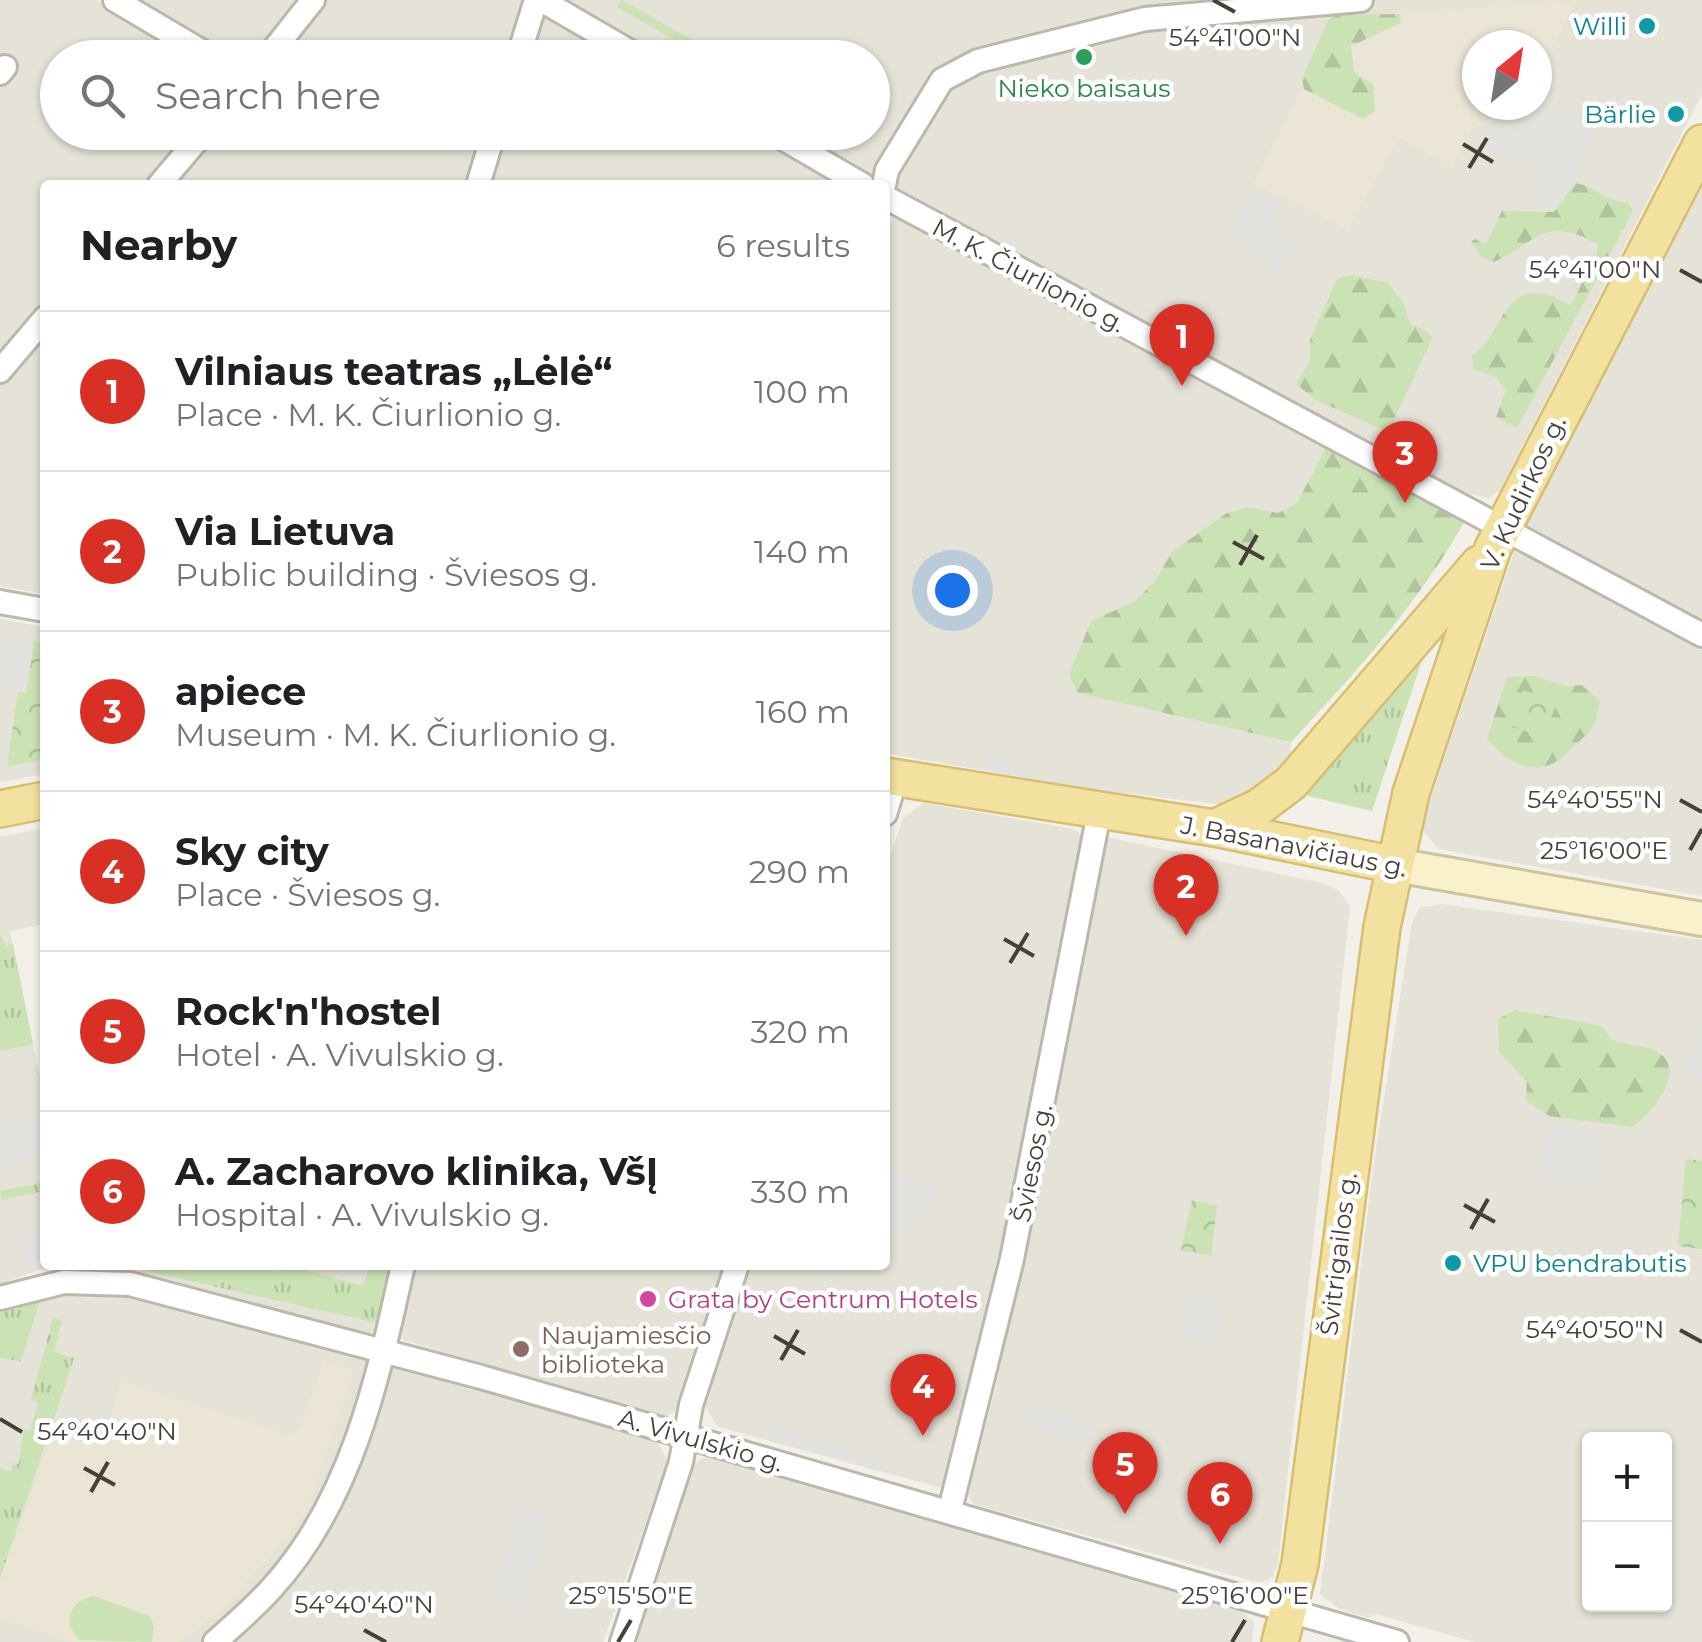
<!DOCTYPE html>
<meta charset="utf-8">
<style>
body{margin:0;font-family:Montserrat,sans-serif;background:#f6f6f6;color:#202124}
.controls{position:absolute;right:30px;bottom:30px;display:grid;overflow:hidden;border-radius:10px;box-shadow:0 2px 8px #0004}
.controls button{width:90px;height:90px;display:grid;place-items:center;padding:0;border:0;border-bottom:2px solid #e0e0e0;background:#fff;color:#202124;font:50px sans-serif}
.compass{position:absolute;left:1462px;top:30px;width:90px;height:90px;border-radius:50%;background:#fff;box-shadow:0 2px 8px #0004;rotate:30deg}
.you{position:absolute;left:952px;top:590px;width:35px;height:35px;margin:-25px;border:8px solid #fff;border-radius:50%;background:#1a73e8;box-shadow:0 0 0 15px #1a73e833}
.badge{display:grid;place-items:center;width:65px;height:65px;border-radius:50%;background:#d93025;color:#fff;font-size:32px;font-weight:700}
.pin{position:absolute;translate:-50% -82px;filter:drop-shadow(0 2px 5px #0008)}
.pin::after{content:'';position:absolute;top:52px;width:35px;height:30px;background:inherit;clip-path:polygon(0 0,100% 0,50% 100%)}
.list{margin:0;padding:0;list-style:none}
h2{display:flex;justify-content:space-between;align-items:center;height:130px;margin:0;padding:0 40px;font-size:42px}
h2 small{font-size:32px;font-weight:400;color:#757577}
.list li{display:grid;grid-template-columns:65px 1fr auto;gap:30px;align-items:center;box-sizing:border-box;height:160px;padding:0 40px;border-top:2px solid #e0e0e0}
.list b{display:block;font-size:38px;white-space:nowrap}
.list p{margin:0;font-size:32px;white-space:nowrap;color:#757577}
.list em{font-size:32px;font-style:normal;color:#757577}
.icon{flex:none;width:55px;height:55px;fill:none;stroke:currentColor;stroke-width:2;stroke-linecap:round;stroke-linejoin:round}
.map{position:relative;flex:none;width:1702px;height:1642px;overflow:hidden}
.search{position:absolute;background:#fff;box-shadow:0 2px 8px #0004;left:40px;top:40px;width:850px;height:110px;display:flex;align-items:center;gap:25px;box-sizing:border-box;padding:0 35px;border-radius:55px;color:#757577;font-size:38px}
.panel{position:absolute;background:#fff;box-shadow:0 2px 8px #0004;left:40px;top:180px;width:850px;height:1090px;border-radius:10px}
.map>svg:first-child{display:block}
</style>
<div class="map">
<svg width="1702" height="1642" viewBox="0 0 1702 1642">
<defs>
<pattern id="grass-tufts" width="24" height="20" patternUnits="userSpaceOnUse" patternTransform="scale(2.5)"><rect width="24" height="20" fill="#cbe2b5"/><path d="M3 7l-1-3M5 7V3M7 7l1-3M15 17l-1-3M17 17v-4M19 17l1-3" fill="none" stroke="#b0c39c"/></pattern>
<pattern id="forest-firs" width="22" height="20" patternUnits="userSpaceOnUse" patternTransform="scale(2.5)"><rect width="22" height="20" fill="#cbe2b5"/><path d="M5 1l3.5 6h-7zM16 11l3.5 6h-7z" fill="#b0c39c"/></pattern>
<pattern id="park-crowns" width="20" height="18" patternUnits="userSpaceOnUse" patternTransform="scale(2.5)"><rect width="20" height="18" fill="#cbe2b5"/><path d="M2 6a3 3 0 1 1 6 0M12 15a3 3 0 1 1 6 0" fill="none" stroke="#b0c39c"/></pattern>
</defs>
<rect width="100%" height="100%" fill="#f2f0e8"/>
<!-- residential -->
<path fill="#e5e2d7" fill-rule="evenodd" d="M0,0H96L191,57L58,58V132L189,133L145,185H45V304L0,358Z
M133,0H299L251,58L227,57Z
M325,0H521L524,6L508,57L277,58Z
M565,0H1702V94L1500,490L1489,498L1464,493L907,199L792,133L872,132V58L664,57ZM1477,45H1537V105H1477Z
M548,15L623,58H527L542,16Z
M504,132L753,133L844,185H489Z
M214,133H485L469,185H170Z
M1702,181V896L1438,849L1423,830L1424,818L1534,493Z
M894,217L1328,443L1297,503L1278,513L1247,507L1225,514L1172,552L1155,582L1135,601L1107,613L1078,693L1291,742L1290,773L1225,805L1089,789L885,753V237Z
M45,332V594L0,586V386Z
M0,619L45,627V774L0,782Z
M923,803L1074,829L1083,836L1007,1267L942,1488L718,1427L705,1406L752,1265H885V871L903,818Z
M45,828V924L10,931L45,1103V1265H394L380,1330L370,1333L134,1271L88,1267L42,1269L0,1284V837Z
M1106,837L1322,883L1338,890L1350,907L1278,1563L1273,1577L1260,1583L973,1504L968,1494L994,1394Z
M1441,904L1702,940V1642H1475L1376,1614L1370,1618L1339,1609L1320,1594L1374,1161L1412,923L1419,908ZM1590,1440H1664V1604H1590Z
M411,1265H727L679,1409L663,1418L403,1340L400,1328Z
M73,1292L143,1297L657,1441L668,1461L603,1642H0V1308Z
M707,1456L1242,1612L1254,1622L1252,1642H637L692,1465Z"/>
<!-- education -->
<path fill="#eae5d4" d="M1578,0L1537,75V45H1477V105H1521L1519,109L1472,130L1452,167L1399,138L1348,230L1253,184L1337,18Z
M324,1360L354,1370L307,1513L225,1607L180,1642H72L0,1618V1579L57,1419L105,1434L121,1381L292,1435L299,1429Z"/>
<!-- grass -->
<path fill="url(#grass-tufts)" d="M622,0L722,57H705L617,7Z
M1428,642L1372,811L1299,794Z
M0,934L6,946L13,944L33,1044L0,1051Z
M45,1182V1191L2,1200L0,1191Z
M119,1265H256L277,1271L279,1265H289L363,1286L370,1265H388L378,1323Z
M40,1301L21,1361L0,1358V1313Z
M53,1318L62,1321L54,1352L74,1358L0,1579V1468L11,1472L14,1463L19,1464L23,1429L30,1431L38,1403L31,1399Z"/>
<!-- forest -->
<path fill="url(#forest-firs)" d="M1400,14L1401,23L1351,46L1354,72L1373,85L1375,111L1363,119L1304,89L1302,79L1328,20L1337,15Z
M1575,183C1597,186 1603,201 1629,203L1633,211L1517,428L1496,417L1506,390L1496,377L1473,369L1472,355C1500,340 1503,281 1548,295C1556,297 1563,303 1571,305L1597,253V244C1545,214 1536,243 1494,262L1482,258L1471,242L1475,239L1486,244L1502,211L1554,212Z
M1351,275L1388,283L1404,304L1410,324L1427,331L1432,339L1388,432L1316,400L1296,384L1310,361V339L1337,279Z
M1328,443L1467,517C1420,602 1357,671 1291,742L1078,693L1069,675L1091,621L1135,601L1155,581L1172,552L1225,514L1247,507L1278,513L1297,503Z
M1533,676L1567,686L1582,685L1600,701C1595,733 1588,732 1568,752C1539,781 1510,766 1487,739L1507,677Z
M1515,1010L1602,1026L1611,1039C1626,1046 1652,1044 1663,1056C1684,1077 1649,1117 1631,1127L1549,1116L1526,1101L1527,1081L1499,1052L1498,1019Z"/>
<!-- park -->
<path fill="url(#park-crowns)" d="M34,641L45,643V759L7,766L18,691L26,692Z
M1523,690L1557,701L1545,737L1512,727Z
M1686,1159L1702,1161V1249L1678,1246Z
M1192,1200L1217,1206L1211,1256L1181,1250Z"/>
<!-- pitch -->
<path fill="#cbe2b5" d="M94,1596L149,1616L154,1626L152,1642L79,1640L70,1627C68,1609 77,1599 94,1596Z"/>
<!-- parking -->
<path fill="#e4e2df" d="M1537,100L1585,125L1594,137L1574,174L1575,183L1557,207L1535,202V163L1518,154L1513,161L1480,143L1489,126H1518Z
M1252,188L1279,202L1270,220L1273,231L1296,244L1280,275L1269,269L1273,260L1228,237Z
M0,635L34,641L26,693L0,688Z
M985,757L1027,765L1025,777L983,768Z
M1702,1016V1080L1683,1074L1698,1041Z
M44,1115L45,1156L0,1165V1123Z
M1547,1124L1602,1131L1596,1184L1540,1177Z
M885,1170L936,1186L937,1206L885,1238Z
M45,1233V1265H71L29,1270L22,1238Z
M1191,1296L1224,1303L1216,1342L1183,1336Z
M1029,1402L1095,1428L1088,1446L1022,1420Z
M765,1426L882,1459L878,1471L762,1438Z
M521,1507L551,1517L522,1611L491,1601Z"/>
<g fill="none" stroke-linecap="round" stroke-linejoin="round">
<!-- minor casing -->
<g stroke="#bdb8ac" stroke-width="28">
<path id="minor" d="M115,0L213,58
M541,0L641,58
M267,58L313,0
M518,58L536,0
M0,73L5,67
M772,132L863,185
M159,185L204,132
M478,185L494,132
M884,185L887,170L942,80L978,61L1145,19L1361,0
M885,197L1702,635
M0,371L45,318
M0,602L45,610
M885,814L896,778
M0,1298L64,1282L130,1284L481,1377L1397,1642
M950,1510L1012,1259L1099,813
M215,1642C234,1625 254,1608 271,1589C352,1501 378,1378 403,1265
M622,1642L681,1462L691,1405L737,1265"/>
</g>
<!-- secondary casing -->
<g stroke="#cdc49d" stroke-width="38">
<path id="secondary" d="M1395,865L1702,919"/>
</g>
<!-- primary casing -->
<g stroke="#d6bf72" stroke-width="40">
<path id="primary" d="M885,776L1214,828L1395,865
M0,809L45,800
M1214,828L1259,807L1291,783L1479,564
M1280,1642L1300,1564L1382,927L1411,793L1493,548L1702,143"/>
</g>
<!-- minor -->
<use href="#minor" stroke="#fff" stroke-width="22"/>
<!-- secondary -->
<use href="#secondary" stroke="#f9f1cc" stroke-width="32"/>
<!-- primary -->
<use href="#primary" stroke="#f3e1a0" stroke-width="35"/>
</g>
<!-- ticks -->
<path fill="none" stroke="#454038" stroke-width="4" d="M1213,0L1235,12M1463,144L1493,162M1469,168L1487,138M1680,270L1702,282M1233,542L1264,559M1240,565L1257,535M1680,800L1702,812M1690,850L1702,829M1004,939L1034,956M1010,963L1028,933M1464,1205L1495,1222M1471,1229L1488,1199M1680,1330L1702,1342M774,1336L805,1354M781,1360L798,1330M0,1419L22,1432M84,1468L115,1485M91,1492L108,1462M364,1630L386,1642M618,1642L631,1620M1232,1642L1245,1620"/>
<!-- markers -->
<g fill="#0f9aa8" stroke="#fff" stroke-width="4">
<circle cx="1647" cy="26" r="10"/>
<circle cx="1676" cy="114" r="10"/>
<circle cx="1453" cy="1263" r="10"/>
</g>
<circle fill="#2e9e5b" stroke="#fff" stroke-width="4" cx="1084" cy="57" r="10"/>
<circle fill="#d1479c" stroke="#fff" stroke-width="4" cx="648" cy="1299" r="10"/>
<circle fill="#8d6e63" stroke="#fff" stroke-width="4" cx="521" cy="1349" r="10"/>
<g text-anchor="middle" stroke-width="9" stroke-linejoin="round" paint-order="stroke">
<!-- culture labels -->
<g font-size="25" fill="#0d838f" stroke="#fff" text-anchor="end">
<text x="1627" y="35">Willi</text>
<text x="1656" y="123">Bӓrlie</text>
<text x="1473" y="1272" text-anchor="start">VPU bendrabutis</text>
</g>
<!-- leisure labels -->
<g font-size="25" fill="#27864d" stroke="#fff">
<text x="1084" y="97">Nieko baisaus</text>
</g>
<!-- street labels -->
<g font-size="25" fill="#454038" stroke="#fff">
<text transform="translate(1029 275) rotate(28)" y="9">M. K. Čiurlionio g.</text>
<text transform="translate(1523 493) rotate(-65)" y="9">V. Kudirkos g.</text>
<text transform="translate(1294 846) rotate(11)" y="9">J. Basanavičiaus g.</text>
<text transform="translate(1032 1163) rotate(-79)" y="9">Šviesos g.</text>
<text transform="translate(1338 1254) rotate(-83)" y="9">Švitrigailos g.</text>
<text transform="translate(701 1440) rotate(16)" y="9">A. Vivulskio g.</text>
</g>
<!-- hotel labels -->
<g font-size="25" fill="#b23c85" stroke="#fff" text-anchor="start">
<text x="668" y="1308">Grata by Centrum Hotels</text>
</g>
<!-- education labels -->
<g font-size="25" fill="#785e54" stroke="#fff" text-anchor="start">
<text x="541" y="1344">Naujamiesčio<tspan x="541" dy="29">biblioteka</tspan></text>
</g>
</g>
<g font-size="25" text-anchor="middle" fill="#454038" stroke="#fff" stroke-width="9" stroke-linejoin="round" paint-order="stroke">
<text x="1235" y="46">54°41'00"N</text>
<text x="1595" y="278">54°41'00"N</text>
<text x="1595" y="808">54°40'55"N</text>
<text x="1604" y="859">25°16'00"E</text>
<text x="1595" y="1338">54°40'50"N</text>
<text x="107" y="1440">54°40'40"N</text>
<text x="631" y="1604">25°15'50"E</text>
<text x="1245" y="1604">25°16'00"E</text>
<text x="364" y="1613">54°40'40"N</text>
</g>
</svg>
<div class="controls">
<button>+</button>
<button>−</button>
</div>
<svg class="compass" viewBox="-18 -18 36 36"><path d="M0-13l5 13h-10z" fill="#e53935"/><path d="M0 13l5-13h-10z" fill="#757577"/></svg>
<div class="you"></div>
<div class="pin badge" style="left:1182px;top:386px">1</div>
<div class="pin badge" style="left:1186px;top:936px">2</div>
<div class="pin badge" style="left:1405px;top:503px">3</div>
<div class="pin badge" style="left:923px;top:1436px">4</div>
<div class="pin badge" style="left:1125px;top:1514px">5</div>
<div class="pin badge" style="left:1220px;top:1544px">6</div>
<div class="search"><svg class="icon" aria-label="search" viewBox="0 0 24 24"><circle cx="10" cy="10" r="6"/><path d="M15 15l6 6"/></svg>Search here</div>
<section class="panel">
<h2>Nearby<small>6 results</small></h2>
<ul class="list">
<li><span class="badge">1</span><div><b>Vilniaus teatras „Lėlė“</b><p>Place · M. K. Čiurlionio g.</p></div><em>100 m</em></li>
<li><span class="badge">2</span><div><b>Via Lietuva</b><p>Public building · Šviesos g.</p></div><em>140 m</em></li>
<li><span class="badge">3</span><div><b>apiece</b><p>Museum · M. K. Čiurlionio g.</p></div><em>160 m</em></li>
<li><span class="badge">4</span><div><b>Sky city</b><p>Place · Šviesos g.</p></div><em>290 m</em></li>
<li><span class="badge">5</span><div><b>Rock'n'hostel</b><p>Hotel · A. Vivulskio g.</p></div><em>320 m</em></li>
<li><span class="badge">6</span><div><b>A. Zacharovo klinika, VšĮ</b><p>Hospital · A. Vivulskio g.</p></div><em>330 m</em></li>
</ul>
</section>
</div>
